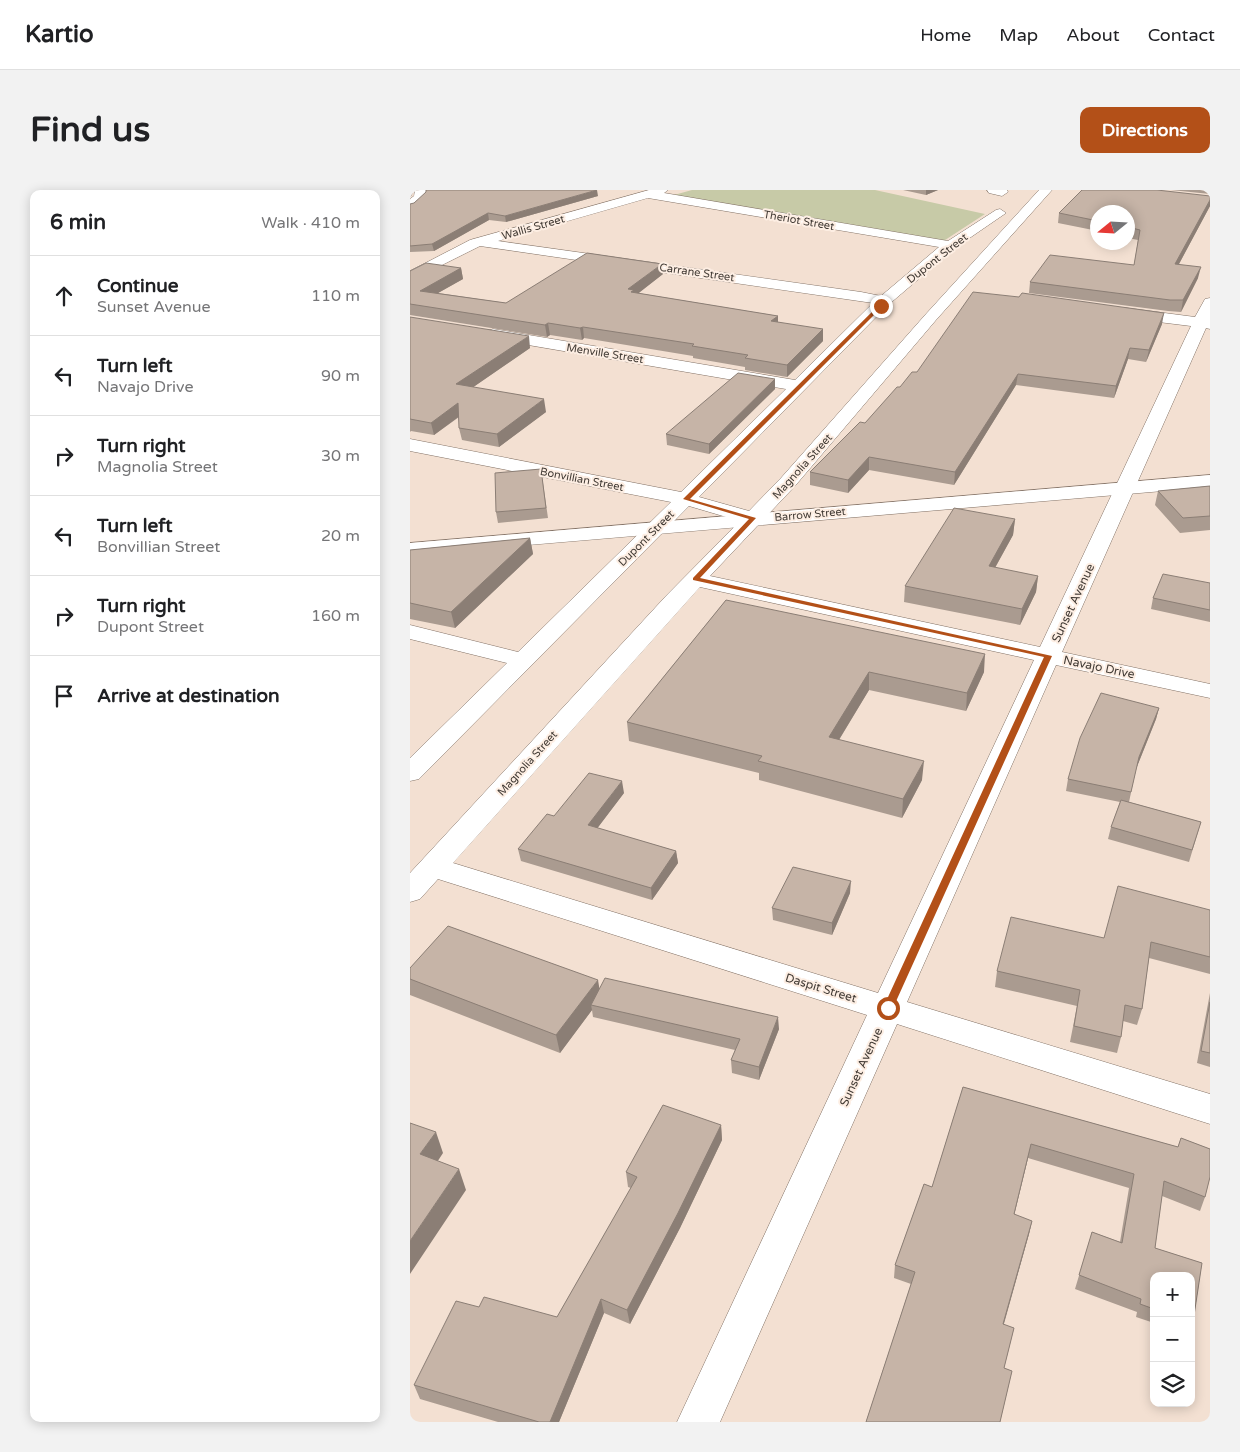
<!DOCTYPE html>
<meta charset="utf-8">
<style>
body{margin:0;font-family:"Varela Round",sans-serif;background:#f2f2f2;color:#202124}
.controls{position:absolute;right:15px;bottom:15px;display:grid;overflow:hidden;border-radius:10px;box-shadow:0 2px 12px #0003}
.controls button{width:45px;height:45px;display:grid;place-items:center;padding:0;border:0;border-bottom:1px solid #e0e0e0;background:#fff;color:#202124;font:25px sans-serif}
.compass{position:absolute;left:680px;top:15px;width:45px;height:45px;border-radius:50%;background:#fff;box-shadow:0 2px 12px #0003;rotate:252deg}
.stop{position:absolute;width:15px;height:15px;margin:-11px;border:4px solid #b35018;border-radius:50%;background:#fff}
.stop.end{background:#b35018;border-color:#fff;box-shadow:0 1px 5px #0008}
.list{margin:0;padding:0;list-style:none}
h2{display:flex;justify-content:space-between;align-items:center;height:65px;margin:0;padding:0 20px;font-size:21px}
h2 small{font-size:16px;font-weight:400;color:#757577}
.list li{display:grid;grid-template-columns:32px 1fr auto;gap:15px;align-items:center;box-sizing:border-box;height:80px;padding:0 20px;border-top:1px solid #e0e0e0}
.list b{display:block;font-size:19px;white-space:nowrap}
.list p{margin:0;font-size:16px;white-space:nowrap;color:#757577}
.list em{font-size:16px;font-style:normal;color:#757577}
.icon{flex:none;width:28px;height:28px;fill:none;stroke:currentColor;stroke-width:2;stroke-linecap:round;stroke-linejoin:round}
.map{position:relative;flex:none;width:800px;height:1232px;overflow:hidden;border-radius:10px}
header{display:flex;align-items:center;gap:30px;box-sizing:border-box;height:70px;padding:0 25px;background:#fff;border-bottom:1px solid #e0e0e0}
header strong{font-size:24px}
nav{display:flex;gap:28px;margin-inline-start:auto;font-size:18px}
.intro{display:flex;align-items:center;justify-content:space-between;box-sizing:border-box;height:120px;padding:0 30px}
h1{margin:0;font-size:35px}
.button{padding:12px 22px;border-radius:10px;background:#b35018;color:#fff;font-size:18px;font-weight:700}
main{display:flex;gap:30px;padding:0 30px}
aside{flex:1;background:#fff;border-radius:10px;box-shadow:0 2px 12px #0003}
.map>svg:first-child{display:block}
</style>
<header>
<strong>Kartio</strong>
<nav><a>Home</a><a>Map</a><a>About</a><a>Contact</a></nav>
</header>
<div class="intro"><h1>Find us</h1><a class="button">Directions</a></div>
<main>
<aside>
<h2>6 min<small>Walk · 410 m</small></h2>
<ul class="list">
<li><svg class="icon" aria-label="ahead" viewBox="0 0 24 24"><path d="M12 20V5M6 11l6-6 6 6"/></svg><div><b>Continue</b><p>Sunset Avenue</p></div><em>110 m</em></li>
<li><svg class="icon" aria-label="left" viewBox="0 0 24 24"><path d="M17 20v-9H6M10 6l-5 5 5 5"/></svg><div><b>Turn left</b><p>Navajo Drive</p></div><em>90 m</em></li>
<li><svg class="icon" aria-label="right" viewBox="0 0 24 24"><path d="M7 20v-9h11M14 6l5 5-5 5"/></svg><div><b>Turn right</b><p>Magnolia Street</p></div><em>30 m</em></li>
<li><svg class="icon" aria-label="left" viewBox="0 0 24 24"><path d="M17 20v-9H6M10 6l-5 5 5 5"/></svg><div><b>Turn left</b><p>Bonvillian Street</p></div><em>20 m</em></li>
<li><svg class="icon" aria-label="right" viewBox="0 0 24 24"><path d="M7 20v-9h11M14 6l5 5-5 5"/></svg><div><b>Turn right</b><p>Dupont Street</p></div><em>160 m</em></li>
<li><svg class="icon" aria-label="arrive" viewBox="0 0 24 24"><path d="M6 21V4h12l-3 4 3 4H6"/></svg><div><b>Arrive at destination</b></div></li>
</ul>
</aside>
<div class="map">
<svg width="800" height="1232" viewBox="0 0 800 1232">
<rect width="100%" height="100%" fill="#f3e0d2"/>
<!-- green -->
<path fill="#c7caa7" d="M282,0H465L575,24L532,52L264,5Z"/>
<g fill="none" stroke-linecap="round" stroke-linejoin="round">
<!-- minor casing -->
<g stroke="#837266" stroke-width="1">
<path id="minor" d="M5,0H17L16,7L4,18L0,19V9L4,6Z
M239,0H258L254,3L538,51L586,20L590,19L596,23L545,58L477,116L289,307L339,321L371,288L516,124L629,0H642L526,130L385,296L300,386L630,457L781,136L716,128L711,126L708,123L711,120L716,118L785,127L795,109L800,108V139L796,138L652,462L800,494V508L646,475L497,812L800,904V934L487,834L310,1232H267L457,825L28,689L10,709L0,712V683L256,406L330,331L279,316L9,589L0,591V568L97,473L0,449V435L108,462L261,312L0,261V249L271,302L376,199L83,149L77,147L75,144L77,141L83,139L385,190L463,113L70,56L0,91V81L60,50ZM238,8L529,57L471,106L451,102L88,51ZM290,397L624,470L468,803L43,673Z
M577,0H597L598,2L592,6L579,3Z"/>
</g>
<!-- major casing -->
<g stroke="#837266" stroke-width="1">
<path id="major" d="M800,285V297L0,365V353Z"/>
</g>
<!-- minor -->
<use href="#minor" fill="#fff" fill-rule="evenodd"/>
<!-- major -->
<use href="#major" fill="#fff" fill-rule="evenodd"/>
</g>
<!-- wall -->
<path fill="#aa9b90" d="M493,0H528L516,5Z
M761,0H800V4Z
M188,6L96,32L79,30L24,61L0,62V14Z
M800,6V16L769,74L788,88L771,122L758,121L619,103L620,92L724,75L728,50L718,48V22H688V41L648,33L649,23Z
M51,78L53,89L28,103L96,113L253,84L228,103L368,126V132L413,151L377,187L335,180V177L283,168V166L174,148L172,150L140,145L137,147L0,125V81Z
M0,127L120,158L63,197L136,222L89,257L52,250L49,238V227L24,245L1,241L0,242Z
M752,134L736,172L718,169L704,208L606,195L544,295L459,280L438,303L400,295V282L455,233L490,197L507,182Z
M365,189V199L299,264L257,255L256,244Z
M131,279L138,328L88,333L86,322Z
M800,296V340L770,343L745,315L748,301Z
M605,329L603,345L585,378L628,386L626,402L610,435L494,412L495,396Z
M120,348L123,364L45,438L0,429V360Z
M800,393V432L741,419L743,408Z
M316,410L574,482L556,521L459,500L429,550L512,590L492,628L349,590V583L219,551L217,532Z
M749,518L746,529L726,579L719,612L791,632L779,672L698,649L701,637L710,612L656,601L658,589Z
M214,603L187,638L266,661L268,673L242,710L111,671L108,659L144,626Z
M440,703L422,745L363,730L362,718Z
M800,720V784L739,768L732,819L727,835L713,831L711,847L707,863L660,852L667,816L585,797L587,781L694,748Z
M0,778L189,799L369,839L349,890L322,883L321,870L325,860L183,827L182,820L150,863L0,805Z
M800,803V877L787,873Z
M553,897L768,957L771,948L800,959V987L795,1007L790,1021L752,1006L745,1058L792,1073L783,1132L781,1136V1086H744V1133L726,1127L727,1122L665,1099L682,1042L710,1052L719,998L618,968L604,1025L622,1031L619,1044L593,1135L604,1138L594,1178L602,1181L590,1232H456L501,1094L484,1088L485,1075L514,994L522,997Z
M311,935L312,950L270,1038L220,1134L194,1123L149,1232H88L10,1209L4,1195L69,1117L147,1127L221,998L218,997L216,982Z"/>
<!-- shaded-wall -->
<path fill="#8b7e75" d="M0,0H3L2,5L0,7Z
M187,0L188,6L96,32L95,26Z
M516,0H528L516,5Z
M800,10V16L763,85L765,74Z
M78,23L79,30L24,61L22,54Z
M252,74L253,84L225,106L218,99Z
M791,77L788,88L771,122L773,110Z
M51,78L53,89L12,112L10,101Z
M754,123L752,134L736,172L739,160Z
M368,126V137L361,131Z
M138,133L140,145L137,147L135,135Z
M173,137L174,148L172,150L170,138Z
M413,139V151L377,187V175Z
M119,146L120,158L49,207L46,194Z
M720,158L718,169L704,208L706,196Z
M608,184L606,195L544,295L545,282Z
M365,189V199L299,264V254Z
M134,209L136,222L89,257L87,244Z
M48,213L51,225L24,245L21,233Z
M459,267V280L438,303V290Z
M605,329L603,345L577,392L579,376Z
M120,348L123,364L45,438L41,422Z
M628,386L626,402L610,435L612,419Z
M575,464L574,482L556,521L557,503Z
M459,482V500L419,566V547Z
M749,518L746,529L726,579L718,614L729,567Z
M514,571L512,590L492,628L493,609Z
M212,591L214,603L180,648L178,635Z
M266,661L268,673L242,710L241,698Z
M441,691L440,703L422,745V733Z
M188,790L191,808L181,815L182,820L150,863L146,845Z
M368,827L369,839L349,890V877Z
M311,935L312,950L270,1038L220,1134L217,1120Z
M26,942L33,963L18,986L10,964Z
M621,954L618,968L601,1038L604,1024Z
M49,979L56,1000L0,1084V1051Z
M622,1031L619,1044L590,1148L593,1134Z
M191,1109L194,1123L149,1232H140Z"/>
<!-- building -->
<path fill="#c6b4a7" stroke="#8b7e75" d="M16,0H187L95,26L78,23L22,54L0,56V14L4,13L16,2Z
M672,0H747L800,6V10L765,74L791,77L773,110H760L620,92L640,65L724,75L730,40L718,37V22H688V31L649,23Z
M177,63L252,74L218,99L224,100L221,102L368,126L361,131L413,139L377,175L335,168L338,165L282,156L284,154L173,137L170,138L138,133L135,135L0,114V81L16,73L51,78L10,101L96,113Z
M563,102L609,107L612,103L754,123L739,160L720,158L706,196L608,184L545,282L459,267L438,290L400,282L450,232L455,233L487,197H490L502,182H507Z
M0,127L119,146L46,194L134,209L87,244L49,238L48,213L21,233L0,229Z
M328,183L365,189L299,254L256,244Z
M131,279L136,318L86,322L85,283Z
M800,296V326L773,328L748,301Z
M544,318L605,329L579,376L628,386L612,419L495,396Z
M120,348L41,422L0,413V360Z
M753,384L800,393V420L743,408Z
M316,410L575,464L557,503L459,482L419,547L514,571L493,609L348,571L352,566L217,532Z
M691,503L749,518L729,567L721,602L658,589L670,548Z
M179,583L212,591L178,635L266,661L241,698L108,659L137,624L144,626Z
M711,610L791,632L782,660L701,637Z
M383,677L441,691L422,733L362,718Z
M708,696L800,720V767L741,752L732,819L715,815L711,847L664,836L670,800L587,781L601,727L694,748Z
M38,736L188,790L146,845L0,789V778Z
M195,788L368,827L349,877L321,870L330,849L181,815Z
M800,812V863L791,861Z
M553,897L768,957L771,948L800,959V987L795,1007L754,991L745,1058L792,1073L783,1132L781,1131V1086H744V1119L730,1114L731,1109L669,1085L682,1042L712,1053L724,984L621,954L604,1024L622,1031L593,1134L604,1138L594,1178L602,1181L590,1232H456L505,1082L485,1075L514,994L522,997Z
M253,915L311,935L268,1023L217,1120L191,1109L140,1232H129L4,1195L46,1111L69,1117L74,1107L147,1127L227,987L216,982Z
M0,933L26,942L10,964L49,979L0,1051Z"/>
<!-- route -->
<path fill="#b35018" d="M469,115L473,116L280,309L346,328L290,388L642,466L483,818L478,822L473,818L634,467L283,390V388L339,329L273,309Z"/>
<g text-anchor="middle" stroke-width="4" stroke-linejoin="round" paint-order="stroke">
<!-- far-street labels -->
<g font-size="11" fill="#413a34" stroke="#fdeee3">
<text transform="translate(389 30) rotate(10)" y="4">Theriot Street</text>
<text transform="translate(123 37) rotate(-16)" y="4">Wallis Street</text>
<text transform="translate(527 68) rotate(-38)" y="4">Dupont Street</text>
<text transform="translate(287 82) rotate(8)" y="4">Carrane Street</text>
<text transform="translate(195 163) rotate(9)" y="4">Menville Street</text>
<text transform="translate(392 276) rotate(-48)" y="4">Magnolia Street</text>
<text transform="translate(172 289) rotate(11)" y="4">Bonvillian Street</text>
<text transform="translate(400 324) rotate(-5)" y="4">Barrow Street</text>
<text transform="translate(236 348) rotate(-45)" y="4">Dupont Street</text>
<text transform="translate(117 573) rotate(-48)" y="4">Magnolia Street</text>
</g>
<!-- street labels -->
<g font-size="12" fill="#413a34" stroke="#fdeee3">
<text transform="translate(663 413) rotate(-65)" y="4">Sunset Avenue</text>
<text transform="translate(689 477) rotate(12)" y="4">Navajo Drive</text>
<text transform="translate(411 798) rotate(17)" y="4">Daspit Street</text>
<text transform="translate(451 877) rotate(-65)" y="4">Sunset Avenue</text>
</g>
</g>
</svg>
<div class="controls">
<button>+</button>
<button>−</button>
<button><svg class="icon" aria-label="layers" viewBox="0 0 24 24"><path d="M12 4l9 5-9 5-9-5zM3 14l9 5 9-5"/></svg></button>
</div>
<svg class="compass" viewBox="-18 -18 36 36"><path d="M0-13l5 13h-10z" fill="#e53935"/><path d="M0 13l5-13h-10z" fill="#757577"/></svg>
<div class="stop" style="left:478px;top:818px"></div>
<div class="stop end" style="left:471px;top:116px"></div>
</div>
</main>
